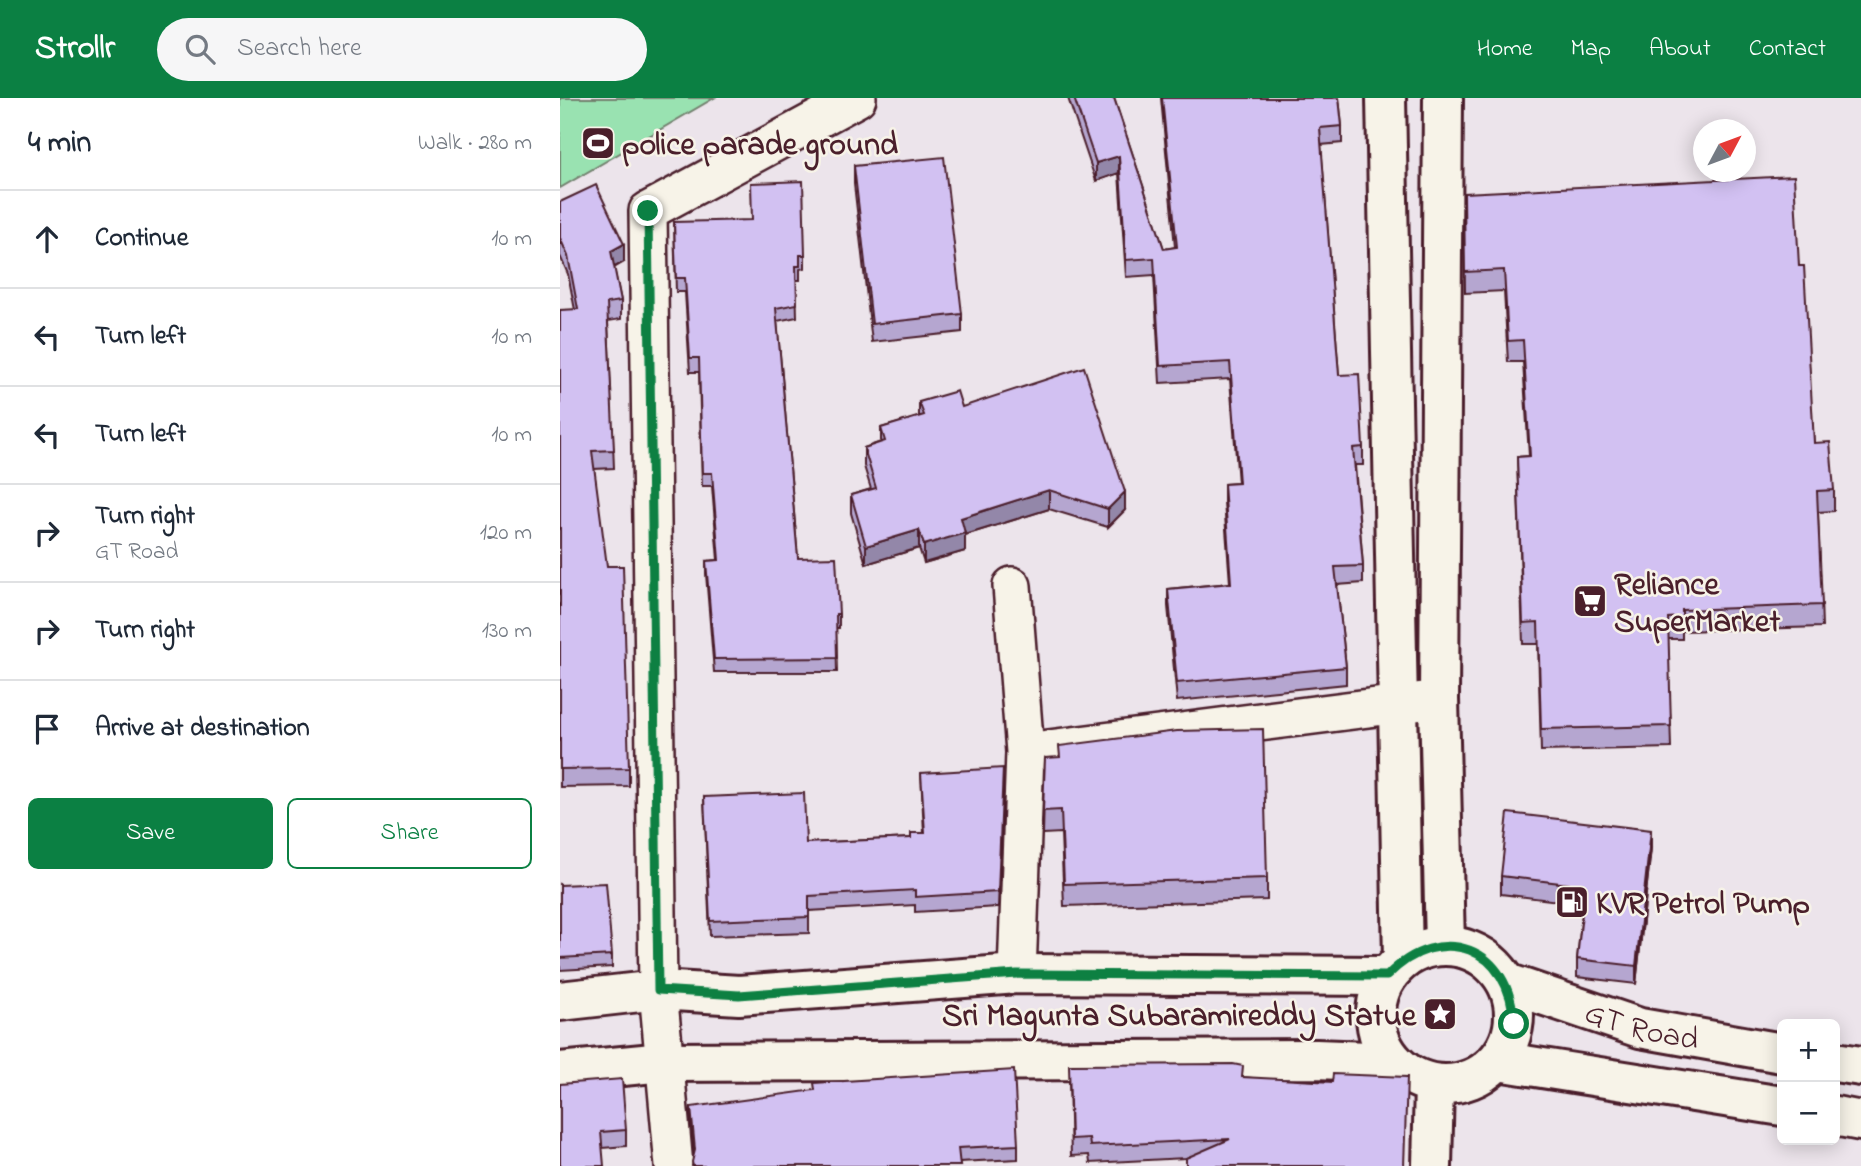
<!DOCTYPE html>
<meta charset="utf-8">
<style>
body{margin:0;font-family:"Indie Flower",sans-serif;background:#f6f6f7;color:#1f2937}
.controls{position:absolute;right:21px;bottom:21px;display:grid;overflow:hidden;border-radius:10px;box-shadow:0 4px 18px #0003}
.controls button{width:63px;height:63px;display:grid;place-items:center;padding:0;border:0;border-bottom:2px solid #e0e1e3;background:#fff;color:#1f2937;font:35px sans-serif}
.compass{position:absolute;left:1133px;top:21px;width:63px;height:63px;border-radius:50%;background:#fff;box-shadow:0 4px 18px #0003;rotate:49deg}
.stop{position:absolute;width:21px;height:21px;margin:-16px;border:5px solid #0b8043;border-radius:50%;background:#fff}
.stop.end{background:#0b8043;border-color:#fff;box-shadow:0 2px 7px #0008}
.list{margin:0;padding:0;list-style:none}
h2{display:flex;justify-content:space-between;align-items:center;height:91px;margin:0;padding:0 28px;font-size:30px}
h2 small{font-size:23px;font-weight:400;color:#747a83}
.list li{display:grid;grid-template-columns:46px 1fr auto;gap:21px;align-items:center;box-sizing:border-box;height:98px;padding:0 28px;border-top:2px solid #e0e1e3}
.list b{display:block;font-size:26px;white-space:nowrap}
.list p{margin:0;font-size:23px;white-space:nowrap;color:#747a83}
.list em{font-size:23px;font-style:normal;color:#747a83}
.actions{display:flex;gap:14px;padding:21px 28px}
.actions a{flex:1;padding:16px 0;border:2px solid #0b8043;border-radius:10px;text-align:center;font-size:24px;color:#0b8043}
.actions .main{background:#0b8043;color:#fff}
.icon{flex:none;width:38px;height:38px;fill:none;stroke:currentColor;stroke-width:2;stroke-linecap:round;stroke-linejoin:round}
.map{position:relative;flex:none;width:1301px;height:1068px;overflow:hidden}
header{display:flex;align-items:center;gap:42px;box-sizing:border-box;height:98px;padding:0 35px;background:#0b8043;color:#fff}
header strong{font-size:33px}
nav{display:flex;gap:38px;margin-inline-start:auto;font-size:24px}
.search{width:490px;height:63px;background:#f6f6f7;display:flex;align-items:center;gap:18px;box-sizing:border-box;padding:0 24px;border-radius:38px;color:#747a83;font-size:26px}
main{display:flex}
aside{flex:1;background:#fff}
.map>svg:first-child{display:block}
</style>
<header>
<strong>Strollr</strong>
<div class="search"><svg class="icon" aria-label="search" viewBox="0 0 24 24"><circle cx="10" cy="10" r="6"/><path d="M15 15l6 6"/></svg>Search here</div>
<nav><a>Home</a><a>Map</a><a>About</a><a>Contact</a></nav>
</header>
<main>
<aside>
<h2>4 min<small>Walk · 280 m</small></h2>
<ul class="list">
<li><svg class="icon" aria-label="ahead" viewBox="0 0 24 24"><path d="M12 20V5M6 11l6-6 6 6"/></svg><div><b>Continue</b></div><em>10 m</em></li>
<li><svg class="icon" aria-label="left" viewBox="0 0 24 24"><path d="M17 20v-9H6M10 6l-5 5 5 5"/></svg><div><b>Turn left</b></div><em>10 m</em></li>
<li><svg class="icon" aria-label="left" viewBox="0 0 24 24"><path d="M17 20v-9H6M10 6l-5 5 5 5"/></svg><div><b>Turn left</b></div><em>10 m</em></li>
<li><svg class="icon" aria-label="right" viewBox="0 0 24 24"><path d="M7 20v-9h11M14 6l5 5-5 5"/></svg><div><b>Turn right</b><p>GT Road</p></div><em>120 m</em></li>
<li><svg class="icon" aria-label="right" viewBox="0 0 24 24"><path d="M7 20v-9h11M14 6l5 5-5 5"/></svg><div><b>Turn right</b></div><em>130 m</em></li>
<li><svg class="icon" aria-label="arrive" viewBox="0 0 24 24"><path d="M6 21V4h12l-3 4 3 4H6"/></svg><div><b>Arrive at destination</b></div></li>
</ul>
<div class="actions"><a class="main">Save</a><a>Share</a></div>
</aside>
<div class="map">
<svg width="1301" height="1068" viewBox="0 0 1301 1068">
<rect width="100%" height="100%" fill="#ece4eb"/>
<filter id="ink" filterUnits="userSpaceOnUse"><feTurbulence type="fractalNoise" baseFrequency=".0143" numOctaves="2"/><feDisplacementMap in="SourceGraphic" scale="14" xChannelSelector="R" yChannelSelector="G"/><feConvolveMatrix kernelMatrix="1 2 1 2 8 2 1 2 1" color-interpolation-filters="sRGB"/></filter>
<g filter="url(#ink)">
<!-- green -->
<path fill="#99e2b1" stroke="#72806e" stroke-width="2" d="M0,0H154L0,90Z"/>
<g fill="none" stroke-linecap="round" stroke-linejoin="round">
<!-- street casing -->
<g stroke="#4a1f2b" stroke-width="42">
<path id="street" d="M452,488L465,654L457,876
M465,654L879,601
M114,1068L98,892L88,113L297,0"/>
</g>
<!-- secondary casing -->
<g stroke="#4a1f2b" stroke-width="44">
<g id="secondary">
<path d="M826,0L843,862"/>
<path d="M883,0L879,601L885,847"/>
<circle cx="885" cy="917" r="69"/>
<path id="s1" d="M947,885L1080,930L1222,955"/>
<path d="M0,903L98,892L179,897L457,876L827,878"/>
<path d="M938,963L1222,1008"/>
<path d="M1275,964L1301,968"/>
<path d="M0,974L104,964L756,961L833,964"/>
<path d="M1275,1018L1301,1023"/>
<path d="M872,1068L874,987"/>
</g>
</g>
<!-- street -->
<use href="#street" stroke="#f7f3e8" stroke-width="37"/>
<!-- secondary -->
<use href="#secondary" stroke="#f7f3e8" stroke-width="38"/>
</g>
<!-- wall -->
<path fill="#b5a6d0" stroke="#4a1f2b" stroke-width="2" d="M508,0H554L604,151L615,149L601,0H779L782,28V45L761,47L779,277L803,349V367H795L803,468V485L777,487L786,569V586L617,603L608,508V491L670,485L664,404V386L678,385L670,281L600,285L594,177L566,179L559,75L536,83Z
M294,68L402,216V234L312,244L294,86Z
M904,95L1239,168L1254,345L1274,392V413L1258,414L1262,529L1122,533V541H1108L1111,650L981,653L978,546H963L957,359L969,358L963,264H948L944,193L905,195Z
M0,104L64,164L54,170L61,203V221L48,223L54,370L34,371L69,670V688L0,689V212H15L8,176L0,158Z
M114,124L245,157V170L240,171V182H236L237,219L217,223L238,460L279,516V530H276L277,574H154L146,476V463L158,462L152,388H142L139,274H130L125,194H116Z
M359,304L402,309L565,412L548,429L489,411L405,437V453L364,465L359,450L306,466L291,415V397L311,391L304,368V350L321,344V330L359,319Z
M485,660L707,780V802L504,808L501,735L483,736Z
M361,675L443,685L438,809L355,814V807L249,813V835L150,838L144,699L246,745L351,740L364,735Z
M1091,750L1076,886L1017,879V861L1023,806L941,796V778Z
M0,787L52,857V869L0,872Z
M683,979L847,996L626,1060L530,1065L529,1057L511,1058L509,984Z
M0,986L66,1032V1048L42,1050Z
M131,1009L458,1047V1061L399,1064L400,1068H132L134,1056L131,1023Z"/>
<!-- shaded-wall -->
<path fill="#9387a9" stroke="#4a1f2b" stroke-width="2" d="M559,58V75L536,83V65Z
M64,146V164L51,171V153Z
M489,392V411L405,437V453L364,465V447L401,420Z
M565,394V412L548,429V411Z
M359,432V450L306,466V448Z
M1091,732V750L1076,886V868Z"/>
<!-- building -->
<path fill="#d2c1f2" stroke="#4a1f2b" stroke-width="2" d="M514,0H554L604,151L617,149L602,0H779L782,28L760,30L779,277L799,276L803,349L793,350L803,468L775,469L786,569L617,585L608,491L671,485L664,386L679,385L670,264L600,268L594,160L566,162L559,58L536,65Z
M384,59L402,216L312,226L294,68Z
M1234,78L1239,168H1244L1254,345L1270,344L1274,392L1257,393L1262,507L1122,512V519L1108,520L1111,628L981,631L978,524L963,525L957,359L970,358L963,242L948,243L944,172L905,174L904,95Z
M243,83L245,157H240V168H236L237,206L216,210L238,460L276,459L279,516H276L277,560L154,561L146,463L159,462L152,375H142L139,260H130L125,180H116L114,124L192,122L191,85Z
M36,87L64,146L51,153L61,203L47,205L54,352L32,353L47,468H63L69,670L0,671V212L18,211L8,158L0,140V104Z
M524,269L565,394L548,411L489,392L401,420L405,435L364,447L359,432L306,448L291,397L316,390L304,350L325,343L321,330L364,317L359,304L397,293L402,309Z
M703,631L707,780L504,786L501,712L483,713L485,660L500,659L499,648L617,633Z
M443,670L438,794L355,799V792L249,798V819L150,823L144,699L244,695L246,745L351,740V735H365L361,675Z
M948,715L1091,732L1076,868L1017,861L1025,788L941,778Z
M46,785L52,857L0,860V787Z
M673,966L683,968L682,979L772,984L773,976L847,979L844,1068H626V1060L670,1041L530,1048L529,1040L511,1041L509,967Z
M454,972L458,1047L398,1050L400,1068H133L132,1064L135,1052L131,1009L255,992L254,985Z
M62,981L66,1032L41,1034L44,1068H0V986Z"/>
</g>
<g fill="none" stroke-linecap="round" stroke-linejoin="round" filter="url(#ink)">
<!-- route -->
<path stroke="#0b8043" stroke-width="9" d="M88,113L98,892L179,897L457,876L827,878C881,822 951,849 954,926"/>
</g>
<!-- icons -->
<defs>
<g id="stadium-square" transform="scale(1.75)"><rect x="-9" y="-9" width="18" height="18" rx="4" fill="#4a1f2b" stroke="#f7f3e8"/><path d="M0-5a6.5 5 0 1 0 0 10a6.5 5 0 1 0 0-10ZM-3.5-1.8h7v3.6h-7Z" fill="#fff"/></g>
<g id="supermarket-square" transform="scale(1.75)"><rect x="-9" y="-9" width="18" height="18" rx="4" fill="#4a1f2b" stroke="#f7f3e8"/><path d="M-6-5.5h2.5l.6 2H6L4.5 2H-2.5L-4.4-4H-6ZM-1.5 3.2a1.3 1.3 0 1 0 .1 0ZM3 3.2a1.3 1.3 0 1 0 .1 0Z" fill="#fff"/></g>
<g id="fuel-square" transform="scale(1.75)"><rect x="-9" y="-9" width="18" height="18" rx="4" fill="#4a1f2b" stroke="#f7f3e8"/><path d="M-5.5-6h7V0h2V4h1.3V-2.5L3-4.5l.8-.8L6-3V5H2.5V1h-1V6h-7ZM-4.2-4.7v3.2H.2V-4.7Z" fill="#fff"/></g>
<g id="sight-square" transform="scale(1.75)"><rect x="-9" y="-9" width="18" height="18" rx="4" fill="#4a1f2b" stroke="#f7f3e8"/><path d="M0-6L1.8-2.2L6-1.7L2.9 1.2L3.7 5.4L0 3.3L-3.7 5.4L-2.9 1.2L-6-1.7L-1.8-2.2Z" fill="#fff"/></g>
</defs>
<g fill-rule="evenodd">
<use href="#stadium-square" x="38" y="45"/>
<use href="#supermarket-square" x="1030" y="503"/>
<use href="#fuel-square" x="1012" y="804"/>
<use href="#sight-square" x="880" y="916"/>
</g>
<g text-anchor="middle" stroke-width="5" stroke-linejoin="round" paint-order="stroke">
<!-- poi labels -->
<g font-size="32" font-weight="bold" fill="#4a1f2b" stroke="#f7f3e8" text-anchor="start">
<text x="62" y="56">police parade ground</text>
<text x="1054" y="496">Reliance<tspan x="1054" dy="37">SuperMarket</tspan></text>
<text x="1036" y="815">KVR Petrol Pump</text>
<text x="856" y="927" text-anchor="end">Sri Magunta Subaramireddy Statue</text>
</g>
<!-- street labels -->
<g font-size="32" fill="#4a1f2b" stroke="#f7f3e8">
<text dy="11" stroke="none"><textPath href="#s1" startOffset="142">GT Road</textPath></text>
</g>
</g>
</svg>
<div class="controls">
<button>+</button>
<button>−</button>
</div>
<svg class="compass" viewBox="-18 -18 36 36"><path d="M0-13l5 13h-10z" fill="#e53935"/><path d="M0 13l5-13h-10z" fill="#747a83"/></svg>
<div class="stop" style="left:954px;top:926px"></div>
<div class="stop end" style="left:88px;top:113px"></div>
</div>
</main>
